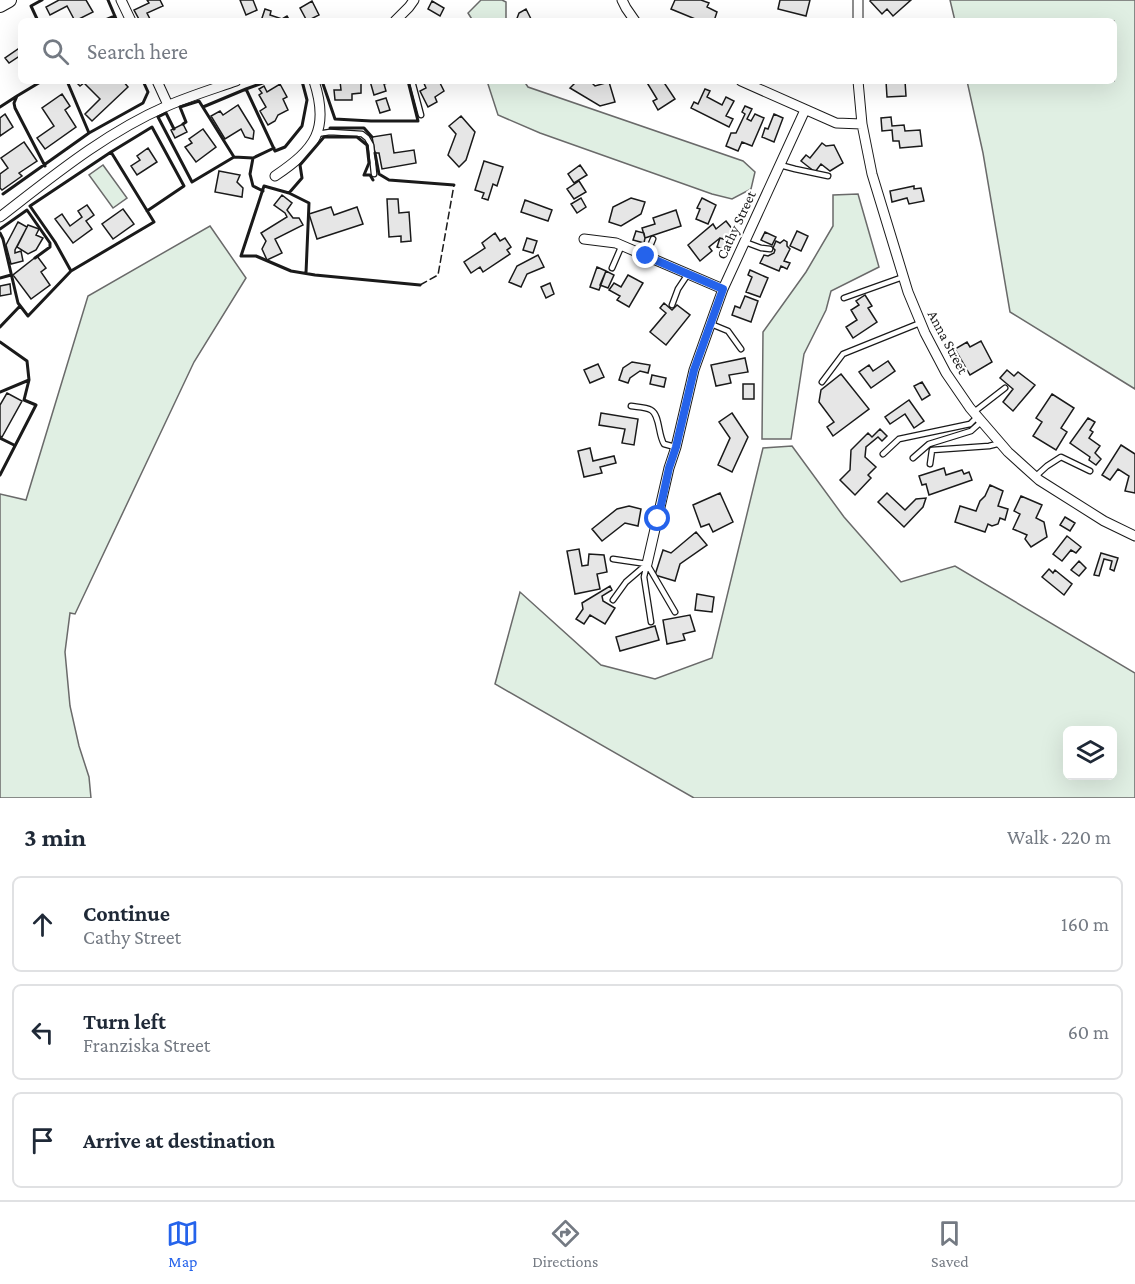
<!DOCTYPE html>
<meta charset="utf-8">
<style>
body{margin:0;font-family:"Crimson Pro",serif;background:#f2f2f3;color:#1f2937}
.controls{position:absolute;right:18px;bottom:18px;display:grid;overflow:hidden;border-radius:9px;box-shadow:0 6px 24px #0002}
.controls button{width:54px;height:54px;display:grid;place-items:center;padding:0;border:0;border-bottom:2px solid #e0e1e3;background:#fff;color:#1f2937;font:30px sans-serif}
.stop{position:absolute;width:18px;height:18px;margin:-14px;border:4px solid #2563eb;border-radius:50%;background:#fff}
.stop.end{background:#2563eb;border-color:#fff;box-shadow:0 2px 6px #0008}
.list{margin:0;padding:0;list-style:none}
h2{display:flex;justify-content:space-between;align-items:center;height:78px;margin:0;padding:0 24px;font-size:26px}
h2 small{font-size:20px;font-weight:400;color:#747a83}
.list li{display:grid;grid-template-columns:39px 1fr auto;gap:18px;align-items:center;box-sizing:border-box;height:96px;margin:0 12px 12px;padding:0 12px;border:2px solid #e0e1e3;border-radius:9px}
.list b{display:block;font-size:22px;white-space:nowrap}
.list p{margin:0;font-size:20px;white-space:nowrap;color:#747a83}
.list em{font-size:20px;font-style:normal;color:#747a83}
.icon{flex:none;width:33px;height:33px;fill:none;stroke:currentColor;stroke-width:2;stroke-linecap:round;stroke-linejoin:round}
.map{position:relative;flex:none;width:1135px;height:798px;overflow:hidden}
.search{position:absolute;background:#fff;box-shadow:0 6px 24px #0002;left:18px;right:18px;top:18px;height:66px;display:flex;align-items:center;gap:15px;box-sizing:border-box;padding:0 21px;border-radius:9px;color:#747a83;font-size:22px}
.sheet{height:402px;background:#fff}
nav{display:flex;justify-content:space-around;align-items:center;box-sizing:border-box;height:84px;border-top:2px solid #e0e1e3;background:#fff;font-size:16px;color:#747a83}
nav a{display:grid;justify-items:center;gap:3px}
nav .on{color:#2563eb}
.map>svg:first-child{display:block}
</style>
<div class="map">
<svg width="1135" height="798" viewBox="0 0 1135 798">
<rect width="100%" height="100%" fill="#fff"/>
<!-- green -->
<path fill="#e0efe3" stroke="#6a6a6a" stroke-width="1.5" fill-rule="evenodd" d="M481,0H502L506,2V21H473L468,13Z
M950,0H1135V389L1010,312L983,153L967,81H1114V21H955Z
M487,81H524L528,87L743,161L755,172L751,189L732,199L712,194L540,133L498,115Z
M103,165L127,198L113,208L89,175Z
M858,194L879,267L831,291L826,310L804,354L791,439H762L763,332L806,272L833,226V195Z
M210,226L246,278L194,362L75,614L70,613L65,652L70,706L79,746L89,777L91,798H0V494L26,500L88,296Z
M792,446L844,517L901,582L955,566L1135,673V798H694L495,684L520,592L601,665L655,679L712,658L763,448ZM1112,730V776H1068V730Z"/>
<!-- building -->
<path fill="#e6e6e6" stroke="#1a1a1a" stroke-width="1.5" d="M59,0H86L93,12L75,21L67,6L50,15L46,7Z
M147,0H160L163,6L147,13L151,21H140L134,10L149,3Z
M240,0H253L257,10L246,15Z
M675,0H701L709,3L707,7L717,12L714,21H700L671,9Z
M780,0H810L806,16L778,9Z
M871,0H911L893,16L887,9L882,14L870,1Z
M312,1L319,15L307,21L300,8Z
M432,1L444,8L440,16L428,9Z
M265,9L271,11L270,15L282,19L287,16L290,21H261Z
M526,9L531,19L528,21H516L519,13Z
M21,47V55L9,63L5,58Z
M75,81H123L128,87L92,121L85,114L100,99L84,83L80,86Z
M340,81H361V93L352,94V100H335L334,90H341Z
M370,81H395L384,84L386,91L374,95Z
M423,81H439L444,91L435,97L437,102L428,107L420,91L426,88Z
M577,81H590L595,86L609,82L615,102L600,106L570,88Z
M646,81H663L675,99L658,110L653,101L657,99Z
M886,81H905L906,96L887,97Z
M280,84L287,97L283,99L288,110L278,115L275,121L268,125L260,111L266,107L259,95L262,93L259,89L264,86L267,92Z
M705,89L710,91L707,97L722,105L726,97L734,101L726,116L733,119L729,127L691,108L694,102L698,104Z
M62,94L70,106L65,110L76,127L45,149L37,138L54,126L42,108Z
M386,98L390,110L380,113L376,101Z
M238,105L254,131L253,139L245,137L241,129L225,139L211,116L220,111L223,115Z
M745,106L752,109L747,119L751,121L755,114L764,118L752,146L742,142L738,151L726,146L731,133H736L745,114L742,112Z
M5,114L13,127L0,136V118Z
M774,114L783,118L774,142L762,137L765,128L768,129Z
M461,116L475,132L466,160L459,167L448,155L456,134L449,126Z
M891,117L892,126L904,125L905,131L920,130L922,146L900,148L899,141H893L892,130L882,131L881,118Z
M183,124L187,132L175,138L171,130Z
M203,129L216,147L196,162L185,147L192,143L189,139Z
M391,134L394,153L414,150L416,163L382,169L379,153H375L372,137Z
M24,142L37,161L19,173L22,176L2,190L0,188V174L8,168L1,158Z
M822,143L826,146L834,145L843,163L830,171L821,164L815,172L801,161L806,155L810,158Z
M148,148L157,162L137,175L131,166L140,160L137,156Z
M484,161L503,167L497,186L493,184L488,200L482,198L484,193L475,190Z
M580,165L587,175L574,183L568,174Z
M219,171L240,175L237,182L243,188L242,197L215,192Z
M579,181L586,192L574,199L567,189Z
M914,186V189L921,188L924,201L909,204L907,198L892,202L890,191Z
M282,195L292,203L287,210L293,218H299L303,225L275,239L282,253L267,260L262,249L266,241L261,233L287,217L285,213L274,205Z
M581,198L586,207L577,213L571,204Z
M631,198L645,202L641,214L621,226L609,222L613,207Z
M702,198L716,205L708,224L696,219L700,209L697,208Z
M387,199H398L399,213L409,212L411,241L401,242V236L389,237Z
M525,200L552,210L548,221L521,212Z
M87,205L94,215L86,221L92,229L73,243L55,219L62,214L70,226L82,217L78,211Z
M331,207L334,215L357,207L363,224L317,239L309,214Z
M123,209L134,224L113,239L102,224Z
M676,210L681,226L645,238L642,228L655,224L653,218Z
M726,221L733,230L724,239L720,238L709,247L712,251L700,261L688,245L713,224L716,229Z
M18,222L27,227L15,250V253L21,251L23,261L11,264L6,245Z
M28,225L39,229L36,235L43,238L36,250L28,254L17,247Z
M636,231L644,233L645,238L644,243L633,240Z
M797,231L808,236L801,251L790,246Z
M765,232L776,237L772,245L761,240Z
M495,233L500,241L505,238L511,247L507,250L510,254L483,272L480,267L471,273L464,262L485,248L482,243Z
M527,238L537,241L533,253L523,250Z
M720,238L729,241L726,250L717,247Z
M784,240L787,242V246L790,249L784,261L790,263L787,269L781,266L779,271L760,263L764,255L768,256L774,253L775,250L773,248L776,241L780,243Z
M538,255L544,267L527,274L521,287L509,282L517,266Z
M37,256L46,268L41,272L50,285L31,299L13,275Z
M597,267L606,271L599,290L590,287Z
M750,270L768,278L760,297L746,292L752,277L748,275Z
M606,271L614,275L608,288L600,285Z
M628,275L643,283L629,307L617,300L620,296L609,290L614,283L621,287Z
M550,283L554,294L546,298L541,287Z
M10,284L11,294L0,296V286Z
M865,295L872,306L868,308L877,322L853,338L846,327L857,320L851,310L859,305L856,301Z
M745,296L758,301L751,322L732,315L735,306L740,308Z
M664,303L672,310L677,305L690,315L666,345L650,332L666,313L660,308Z
M981,341L992,362L970,375L955,349L967,342L970,347Z
M745,358L748,372L729,375L731,383L716,386L711,365Z
M888,361L895,371L871,388L859,372L869,365L873,371Z
M632,362L650,365L648,373L640,371L630,378L628,383L619,380L623,368Z
M598,364L604,377L590,383L584,370Z
M1007,370L1014,376L1018,372L1035,385L1013,411L1003,402L1013,389L1000,378Z
M841,374L869,409L833,436L827,427L834,422L819,402L821,390Z
M652,375L666,378L664,387L650,384Z
M922,382L930,395L922,400L914,386Z
M743,384H754V399H743Z
M7,393L22,401L2,437L0,436V405Z
M1052,394L1074,408L1061,428L1067,432L1056,450L1033,436L1042,422L1036,418Z
M909,400L924,421L914,428L905,414L890,424L885,417Z
M601,413L638,419L634,445L622,443L625,429L599,425Z
M732,413L748,437L732,472L718,465L730,438L719,422Z
M1088,418L1095,422L1090,430L1093,432L1089,438L1100,446L1095,453L1101,459L1096,465L1089,460L1090,457L1070,443Z
M880,429L887,436L882,441L878,437L866,447L865,457L876,467L868,475L871,478L855,495L840,480L850,470L851,450L868,433L872,437Z
M1121,445L1135,454V493L1125,491L1129,476L1118,469L1110,480L1102,475Z
M590,448L593,461L614,456L616,463L600,467L602,473L584,477L578,451Z
M944,468L946,475L962,470L964,474L969,472L972,480L929,495L926,484L922,485L919,476Z
M990,485L1003,491L998,506L1008,509L1005,520L1000,518L998,524L992,526L988,524L985,532L955,522L960,506L976,511L980,501L985,496Z
M720,493L733,522L713,532L709,524L701,527L693,505Z
M887,493L905,510L916,499L926,498L923,507L904,527L878,502Z
M1021,496L1042,505L1036,518L1044,522L1047,537L1031,547L1025,539L1027,535L1013,529L1020,514L1014,511Z
M629,506L641,509L638,526L625,523L602,541L592,529L617,509Z
M1065,517L1075,523L1070,531L1060,525Z
M696,532L707,545L680,564L675,581L655,575L663,550L671,553Z
M1067,536L1081,547L1076,553L1071,550L1062,561L1053,554Z
M579,549L582,566L588,565L589,554L604,555L607,572L597,574L600,589L575,594L567,551Z
M1101,553L1118,558L1114,571L1110,569L1112,561L1104,559L1099,576L1094,575Z
M1079,561L1086,568L1079,576L1071,570Z
M1049,569L1053,573L1055,570L1072,584L1064,595L1042,577Z
M610,586L612,590L602,596L603,601L615,608L605,624L590,615L584,624L576,619L583,609L582,603Z
M697,594L714,597L712,612L695,610Z
M690,615L695,631L683,634L685,640L667,644L663,620Z
M655,626L659,640L620,651L616,637Z"/>
<g fill="none" stroke-linecap="round" stroke-linejoin="round">
<!-- lane casing -->
<g stroke="#1a1a1a" stroke-width="7">
<path id="lane" d="M412,81L421,115
M317,134L330,132L362,134L367,138L371,145L374,174
M780,165L795,169L828,176
M745,242L761,248L770,249
M646,256L653,239
M612,268L622,245
M844,298L903,277
M672,305L678,289L688,274
M711,324L728,331L741,349
M822,382L843,354L920,323
M631,406C637,407 646,407 651,410C660,415 658,435 664,444L675,447
M974,412L1005,388
M883,454L899,439L970,424L977,417
M913,458L929,444L971,431L981,422
M930,464L932,450L989,446L1001,443
M1036,476L1047,466L1061,457L1090,471
M613,559L647,564
M647,564L644,577L651,622
M647,564L675,612
M613,600L626,582L647,564"/>
</g>
<!-- street casing -->
<g stroke="#1a1a1a" stroke-width="11">
<path id="street" d="M121,0L131,21
M622,0L626,8L635,21
M395,21L409,7L414,0
M858,21V0
M157,81L168,105
M741,81L836,123L862,124
M858,81L862,124L872,174L908,292L925,333L946,373L970,408L1008,452L1039,480L1104,521L1135,536
M275,176C315,149 330,130 314,81
M0,217C53,176 105,133 167,106C190,96 213,89 236,81
M584,239L616,243L723,289
M647,564L669,468L676,447L694,370L723,289L805,110"/>
</g>
<!-- secondary casing -->
<g stroke="#1a1a1a" stroke-width="16">
<path id="secondary" d="M0,5L9,0"/>
</g>
<!-- lane -->
<use href="#lane" stroke="#fff" stroke-width="4.5"/>
<!-- street -->
<use href="#street" stroke="#fff" stroke-width="9"/>
<!-- secondary -->
<use href="#secondary" stroke="#fff" stroke-width="14"/>
<!-- fence -->
<path stroke="#1a1a1a" stroke-width="1.5" stroke-dasharray="8 3" stroke-linecap="butt" d="M420,285L438,275L454,185"/>
<!-- wall -->
<path stroke="#1a1a1a" stroke-width="3" d="M108,0L117,21
M38,21L31,6L42,0
M103,21L115,16
M42,81L17,96L14,103L15,108L45,166
M268,81L246,89L275,151L285,147L302,126L307,100L302,81
M322,81L335,119L371,121H418L408,81
M0,107L17,96
M203,107L246,89
M330,128H364L372,137
M174,129L166,113L158,117L192,182L234,157L199,101L180,107L186,122L183,124
M89,133L143,103L148,92L143,81
M111,152L152,127L184,186L147,211
M375,153L379,174L389,180L454,185
M234,157L253,158L274,148
M253,158L250,174L253,186L263,191
M289,193L302,178L300,165L324,137H357L367,145L369,163L364,175H370L373,180
M3,194L89,133L67,81
M0,229L27,210L50,243V247L35,258
M0,233L3,239L18,303L28,316L71,271L154,222L111,152L30,206L55,242L71,271
M306,273L309,203L289,193L264,186L241,256H256L291,271L315,275L420,285
M0,278L11,275
M0,327L20,306
M0,342L27,361L29,380L0,392
M0,438L14,445
M0,475L36,405L24,400L29,380"/>
</g>
<g fill="none" stroke-linecap="round" stroke-linejoin="round">
<!-- route -->
<path stroke="#2563eb" stroke-width="8" d="M646,256L723,289L694,370L676,447L669,468L658,519"/>
</g>
<g text-anchor="middle" stroke-width="4.5" stroke-linejoin="round" paint-order="stroke">
<!-- street labels -->
<g font-size="15" fill="#1a1a1a" stroke="#fff">
<text transform="translate(736 225) rotate(-65)" y="5">Cathy Street</text>
<text transform="translate(948 342) rotate(62)" y="5">Anna Street</text>
</g>
</g>
</svg>
<div class="controls">
<button><svg class="icon" aria-label="layers" viewBox="0 0 24 24"><path d="M12 4l9 5-9 5-9-5zM3 14l9 5 9-5"/></svg></button>
</div>
<div class="stop" style="left:658px;top:519px"></div>
<div class="stop end" style="left:646px;top:256px"></div>
<div class="search"><svg class="icon" aria-label="search" viewBox="0 0 24 24"><circle cx="10" cy="10" r="6"/><path d="M15 15l6 6"/></svg>Search here</div>
</div>
<section class="sheet">
<h2>3 min<small>Walk · 220 m</small></h2>
<ul class="list">
<li><svg class="icon" aria-label="ahead" viewBox="0 0 24 24"><path d="M12 20V5M6 11l6-6 6 6"/></svg><div><b>Continue</b><p>Cathy Street</p></div><em>160 m</em></li>
<li><svg class="icon" aria-label="left" viewBox="0 0 24 24"><path d="M17 20v-9H6M10 6l-5 5 5 5"/></svg><div><b>Turn left</b><p>Franziska Street</p></div><em>60 m</em></li>
<li><svg class="icon" aria-label="arrive" viewBox="0 0 24 24"><path d="M6 21V4h12l-3 4 3 4H6"/></svg><div><b>Arrive at destination</b></div></li>
</ul>
</section>
<nav>
<a class="on"><svg class="icon" aria-label="map" viewBox="0 0 24 24"><path d="M3 6l6-2 6 2 6-2v14l-6 2-6-2-6 2zM9 4v14M15 6v14"/></svg>Map</a>
<a><svg class="icon" aria-label="directions" viewBox="0 0 24 24"><path d="M12 3l9 9-9 9-9-9zM9 14v-3h6M13 9l2 2-2 2"/></svg>Directions</a>
<a><svg class="icon" aria-label="saved" viewBox="0 0 24 24"><path d="M7 4h10v16l-5-4-5 4z"/></svg>Saved</a>
</nav>
